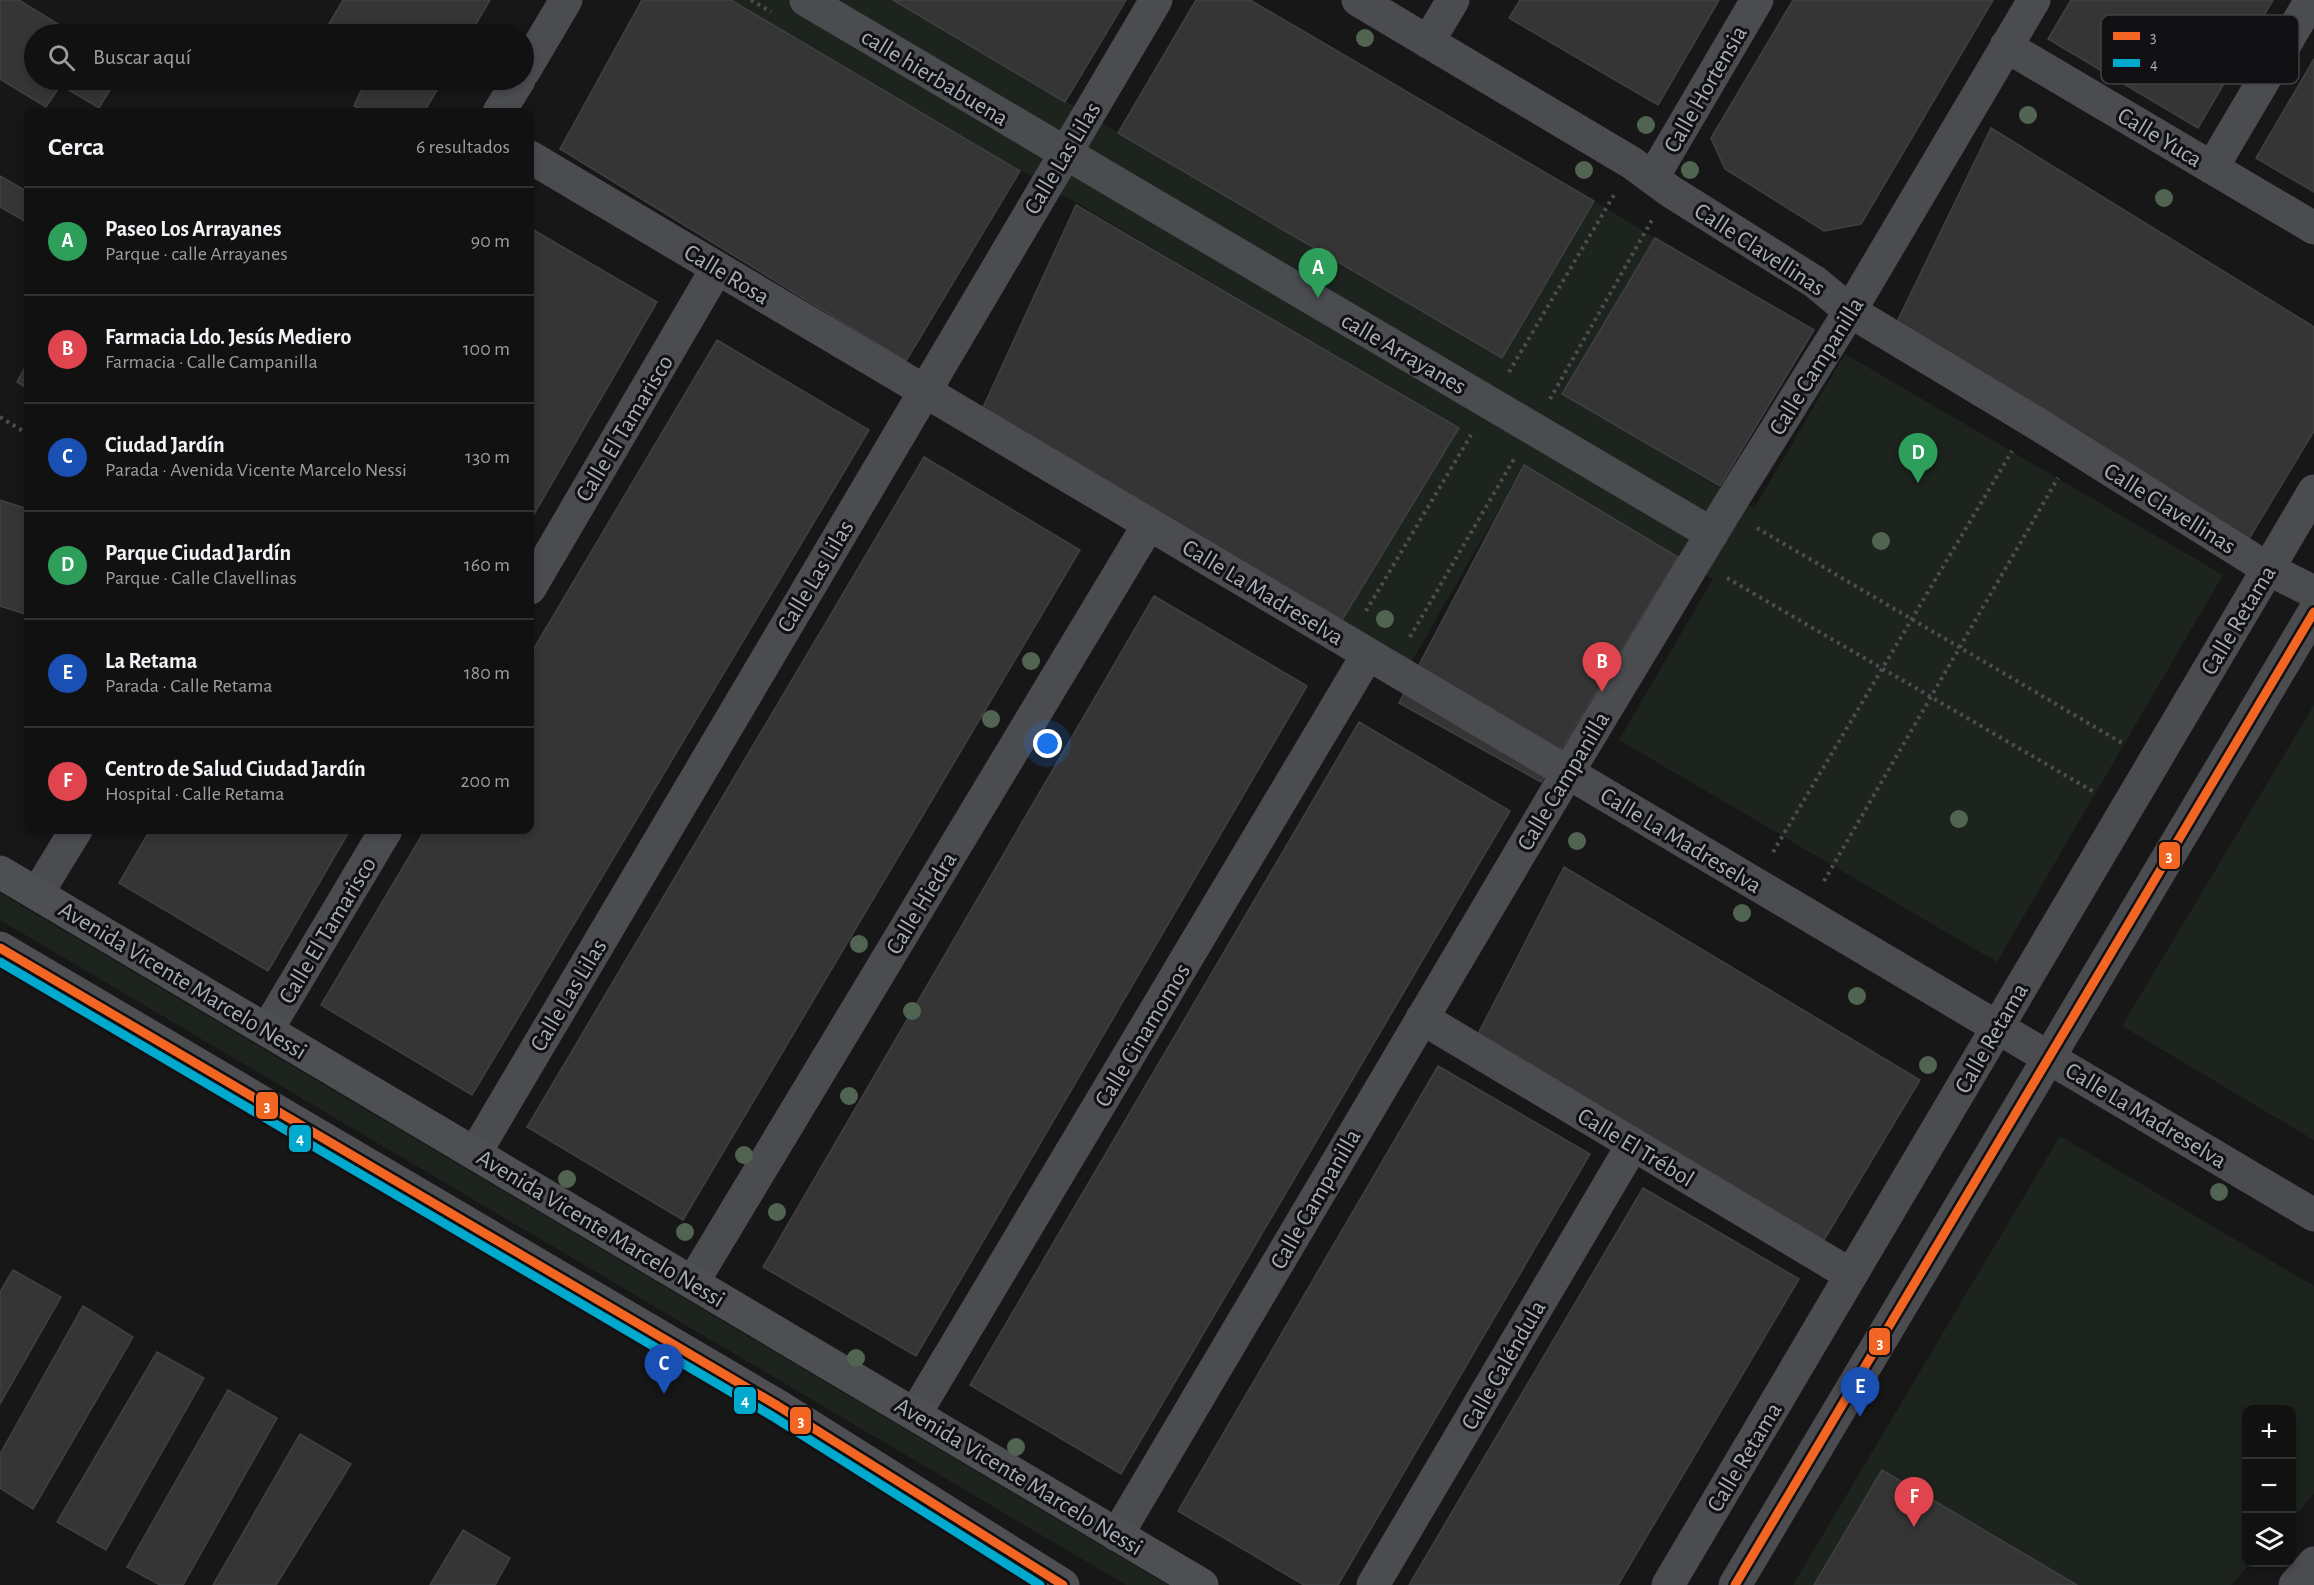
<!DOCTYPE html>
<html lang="es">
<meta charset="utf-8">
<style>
body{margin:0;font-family:"Alegreya Sans",sans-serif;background:#1e1f1f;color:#f1f3f6}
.controls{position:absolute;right:18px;bottom:18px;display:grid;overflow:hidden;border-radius:12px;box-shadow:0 3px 9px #0003}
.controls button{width:54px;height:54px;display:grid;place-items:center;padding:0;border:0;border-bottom:2px solid #303131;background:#111;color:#f1f3f6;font:30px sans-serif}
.you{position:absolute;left:1048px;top:744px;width:21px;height:21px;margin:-15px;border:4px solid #fff;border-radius:50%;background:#1a73e8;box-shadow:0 0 0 9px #1a73e833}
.badge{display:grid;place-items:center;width:39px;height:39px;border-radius:50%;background:#0f766e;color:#fff;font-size:20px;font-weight:700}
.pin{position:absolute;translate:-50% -50px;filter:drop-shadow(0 2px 3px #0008)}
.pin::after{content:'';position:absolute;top:32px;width:21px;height:18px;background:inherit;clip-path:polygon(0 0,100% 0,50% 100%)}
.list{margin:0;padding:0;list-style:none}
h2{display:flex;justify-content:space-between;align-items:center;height:78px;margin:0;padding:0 24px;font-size:26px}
h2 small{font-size:20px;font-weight:400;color:#9c9d9f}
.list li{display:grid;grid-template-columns:39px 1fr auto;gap:18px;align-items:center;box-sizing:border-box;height:108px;padding:0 24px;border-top:2px solid #303131}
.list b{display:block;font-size:22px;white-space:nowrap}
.list p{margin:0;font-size:20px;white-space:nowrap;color:#9c9d9f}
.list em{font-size:20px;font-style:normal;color:#9c9d9f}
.icon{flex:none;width:33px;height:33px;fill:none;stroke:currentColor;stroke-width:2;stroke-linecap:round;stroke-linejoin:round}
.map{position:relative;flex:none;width:2314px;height:1585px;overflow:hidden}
.search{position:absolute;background:#111;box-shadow:0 3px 9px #0003;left:24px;top:24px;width:510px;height:66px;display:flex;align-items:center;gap:15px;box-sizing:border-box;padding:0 21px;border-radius:33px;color:#9c9d9f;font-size:22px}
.panel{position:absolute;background:#111;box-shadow:0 3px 9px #0003;left:24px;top:108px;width:510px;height:726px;border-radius:12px}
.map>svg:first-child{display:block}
</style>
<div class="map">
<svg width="2314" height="1585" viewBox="0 0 2314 1585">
<rect width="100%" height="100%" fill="#171717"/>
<!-- green -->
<path fill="#1d241e" d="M731,0H893L1502,358L1594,201L1655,238L1563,394L1754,508L1845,354L2223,575L1997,962L1619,740L1713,579L1524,466L1404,675L1342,620L1459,428Z
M2314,705V1140L2122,1026Z
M0,893L1168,1585H1126L0,920Z
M2060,1136L2314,1286V1494L2292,1519V1410H2246V1562L2251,1563L2231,1585H2077L1883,1470L1814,1585H1793Z"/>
<!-- building -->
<path fill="#353536" stroke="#3f4043" stroke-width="1.5" d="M0,0H19L74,34H34V80H64L46,107L0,79Z
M343,0H490L470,34H323Z
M642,0H731L1020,171L906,361L560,149Z
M893,0H1126L1065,102Z
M1196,0H1250L1594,201L1502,358L1118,133Z
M1520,0H1719L1658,105L1509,18Z
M1793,0H1993L1861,224L1824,231L1725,169L1711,138Z
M2071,0H2273L2198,128L2048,39Z
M2314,59V192L2256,158Z
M73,80H116L99,108L67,89Z
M356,80H443L424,112H366L354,106L364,84Z
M1991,128L2314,327V431L2247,542L1894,328Z
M0,176L28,192V223L0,207Z
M1076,205L1459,428L1342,620L980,414Z
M530,228L657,302L530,521Z
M1655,238L1814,330L1720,486L1562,394Z
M717,340L869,430L472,1095L321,1005L425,830H530V655Z
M28,362V389L17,382Z
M924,457L1080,550L683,1220L527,1127Z
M1524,465L1678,557L1541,782L1399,703Z
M0,500L28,509V615L0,606Z
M1154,596L1307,686L916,1356L763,1267Z
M1359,722L1510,811L1121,1474L970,1385Z
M150,830H350L268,971L119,883Z
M1564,867L1920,1080L1821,1245L1478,1034Z
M1438,1066L1590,1154L1338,1585H1304L1178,1511Z
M1643,1188L1799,1279L1618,1585H1409Z
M13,1270L61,1297L0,1404V1292Z
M83,1306L133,1337L33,1509L0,1488V1454Z
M157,1352L204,1378L106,1550L57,1522Z
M228,1390L277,1418L183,1585H160L127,1567Z
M300,1434L351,1464L276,1585H213Z
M1882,1470L2077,1585H1814Z
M463,1530L510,1558L495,1585H430Z"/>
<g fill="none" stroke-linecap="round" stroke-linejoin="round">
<!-- path -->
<path stroke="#4d4e52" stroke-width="4" stroke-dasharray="3 4.5" stroke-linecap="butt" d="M751,0L771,12
M1509,372L1614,195
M1550,399L1652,220
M0,417L28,434
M1757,528L2122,743
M1727,578L2094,792
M1366,611L1471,435
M1410,637L1514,459
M1773,852L2012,451
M1824,881L2058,478"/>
<!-- minor -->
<path stroke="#4b4c50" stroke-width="33" d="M806,0L1712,534
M1358,0L1632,163L1670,191L1815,282L1850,311L2031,420L2268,569L2314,592
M1428,42L1453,0
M2006,46L2314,228
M524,71L566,0
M499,112L519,80
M530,157L2314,1215
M2212,168L2311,0
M1653,177L1757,0
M530,588L717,268
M37,894L76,830
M1422,1018L1851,1275
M267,1030L386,830
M475,1153L1156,0
M693,1282L1149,524
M915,1414L1368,654
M1117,1535L1568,772L1726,510L1850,311L2034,0
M1373,1585L1633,1144
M1668,1585L2314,491
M1735,1585L2314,612
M2295,1585L2314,1563"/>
<!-- major -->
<path stroke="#4d4f52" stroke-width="33" d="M0,872L1202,1585
M0,948L778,1406L1063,1585"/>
<!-- bus-1 casing -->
<g stroke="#111113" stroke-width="14">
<path id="bus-1" d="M0,948L778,1406L1063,1585
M1735,1585L2314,612"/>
</g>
<!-- bus-2 casing -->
<g stroke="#111113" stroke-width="14">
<path id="bus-2" d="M0,962L772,1416L1040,1585"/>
</g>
<!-- bus-1 -->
<use href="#bus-1" stroke="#f26522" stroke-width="9"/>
<!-- bus-2 -->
<use href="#bus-2" stroke="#00a9ce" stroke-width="9"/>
</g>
<!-- trees -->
<g fill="#506451">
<circle cx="1365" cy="38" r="9"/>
<circle cx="2028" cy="115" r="9"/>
<circle cx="1646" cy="125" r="9"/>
<circle cx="1584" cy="170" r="9"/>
<circle cx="1690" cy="170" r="9"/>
<circle cx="2164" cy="198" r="9"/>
<circle cx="1881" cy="541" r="9"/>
<circle cx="1385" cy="619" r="9"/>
<circle cx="1031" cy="661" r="9"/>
<circle cx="991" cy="719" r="9"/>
<circle cx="1959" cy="819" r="9"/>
<circle cx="1577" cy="841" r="9"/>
<circle cx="1742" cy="913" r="9"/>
<circle cx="859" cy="944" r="9"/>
<circle cx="1857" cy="996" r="9"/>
<circle cx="912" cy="1011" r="9"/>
<circle cx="1928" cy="1065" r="9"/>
<circle cx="849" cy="1096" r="9"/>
<circle cx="744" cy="1155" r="9"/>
<circle cx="567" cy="1179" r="9"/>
<circle cx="2219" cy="1192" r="9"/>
<circle cx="777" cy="1212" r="9"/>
<circle cx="685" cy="1232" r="9"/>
<circle cx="856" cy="1358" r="9"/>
<circle cx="1016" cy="1447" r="9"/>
</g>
<g text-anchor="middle" stroke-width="6" stroke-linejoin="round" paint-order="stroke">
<!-- street labels -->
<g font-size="24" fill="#a8adb8" stroke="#111113">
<text transform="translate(935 77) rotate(31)" y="8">calle hierbabuena</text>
<text transform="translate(1705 89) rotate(-60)" y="8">Calle Hortensia</text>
<text transform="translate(2160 137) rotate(31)" y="8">Calle Yuca</text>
<text transform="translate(1062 158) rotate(-59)" y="8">Calle Las Lilas</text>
<text transform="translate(1760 249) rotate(33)" y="8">Calle Clavellinas</text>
<text transform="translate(727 274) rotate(31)" y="8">Calle Rosa</text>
<text transform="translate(1404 353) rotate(30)" y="8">calle Arrayanes</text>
<text transform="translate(1816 366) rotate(-58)" y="8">Calle Campanilla</text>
<text transform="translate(624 428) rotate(-59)" y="8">Calle El Tamarisco</text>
<text transform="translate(2170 508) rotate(32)" y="8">Calle Clavellinas</text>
<text transform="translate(815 576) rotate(-59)" y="8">Calle Las Lilas</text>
<text transform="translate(1263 592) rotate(31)" y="8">Calle La Madreselva</text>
<text transform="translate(2238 620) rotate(-59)" y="8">Calle Retama</text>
<text transform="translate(1563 781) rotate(-59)" y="8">Calle Campanilla</text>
<text transform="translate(1681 840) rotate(31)" y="8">Calle La Madreselva</text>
<text transform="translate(921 903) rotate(-59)" y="8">Calle Hiedra</text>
<text transform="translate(327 930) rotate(-59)" y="8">Calle El Tamarisco</text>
<text transform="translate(183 980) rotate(31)" y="8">Avenida Vicente Marcelo Nessi</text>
<text transform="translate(568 995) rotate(-59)" y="8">Calle Las Lilas</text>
<text transform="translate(1142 1035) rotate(-59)" y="8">Calle Cinamomos</text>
<text transform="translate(1991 1038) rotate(-60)" y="8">Calle Retama</text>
<text transform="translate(2146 1115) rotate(31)" y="8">Calle La Madreselva</text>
<text transform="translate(1636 1147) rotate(31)" y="8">Calle El Trébol</text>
<text transform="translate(1315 1199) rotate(-60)" y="8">Calle Campanilla</text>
<text transform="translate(601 1228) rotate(31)" y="8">Avenida Vicente Marcelo Nessi</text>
<text transform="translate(1503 1365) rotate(-60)" y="8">Calle Caléndula</text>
<text transform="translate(1744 1457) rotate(-59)" y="8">Calle Retama</text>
<text transform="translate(1019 1476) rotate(31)" y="8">Avenida Vicente Marcelo Nessi</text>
</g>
</g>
<!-- legend -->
<rect x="2101" y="15" width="198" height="69" rx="9" fill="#111113" stroke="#3e4045" stroke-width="1.5"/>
<rect x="2113" y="32" width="27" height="8" fill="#f26522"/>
<rect x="2113" y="59" width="27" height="8" fill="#00a9ce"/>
<g font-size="16" fill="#a8adb8">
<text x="2150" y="42">3</text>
<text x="2150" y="69">4</text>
</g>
<g stroke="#111113" stroke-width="2">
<rect x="2158" y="841" width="23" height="29" rx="6" fill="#f26522"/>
<rect x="255" y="1091" width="24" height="29" rx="6" fill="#f26522"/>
<rect x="288" y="1124" width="24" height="29" rx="6" fill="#00a9ce"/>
<rect x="1868" y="1327" width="23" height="29" rx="6" fill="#f26522"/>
<rect x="733" y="1386" width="24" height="29" rx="6" fill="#00a9ce"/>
<rect x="789" y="1406" width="23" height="29" rx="6" fill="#f26522"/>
</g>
<g font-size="16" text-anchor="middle" font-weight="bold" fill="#fff">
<text x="2169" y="861">3</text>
<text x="267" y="1111">3</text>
<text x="300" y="1144">4</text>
<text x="1880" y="1348">3</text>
<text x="745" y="1406">4</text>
<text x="801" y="1426">3</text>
</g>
</svg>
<div class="controls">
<button>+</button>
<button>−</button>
<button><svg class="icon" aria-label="layers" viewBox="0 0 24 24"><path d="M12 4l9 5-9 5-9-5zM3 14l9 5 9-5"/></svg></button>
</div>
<div class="you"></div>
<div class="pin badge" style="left:1318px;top:298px;background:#2e9e5b">A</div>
<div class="pin badge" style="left:1602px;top:692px;background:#e0444e">B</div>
<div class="pin badge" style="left:664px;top:1394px;background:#1a4fb4">C</div>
<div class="pin badge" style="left:1918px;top:483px;background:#2e9e5b">D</div>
<div class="pin badge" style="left:1860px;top:1417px;background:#1a4fb4">E</div>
<div class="pin badge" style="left:1914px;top:1527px;background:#e0444e">F</div>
<div class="search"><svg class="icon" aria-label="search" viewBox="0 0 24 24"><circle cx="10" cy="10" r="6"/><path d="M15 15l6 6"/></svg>Buscar aquí</div>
<section class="panel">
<h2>Cerca<small>6 resultados</small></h2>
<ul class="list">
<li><span class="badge" style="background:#2e9e5b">A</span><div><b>Paseo Los Arrayanes</b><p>Parque · calle Arrayanes</p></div><em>90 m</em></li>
<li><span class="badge" style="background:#e0444e">B</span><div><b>Farmacia Ldo. Jesús Mediero</b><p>Farmacia · Calle Campanilla</p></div><em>100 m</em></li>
<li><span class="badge" style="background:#1a4fb4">C</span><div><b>Ciudad Jardín</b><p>Parada · Avenida Vicente Marcelo Nessi</p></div><em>130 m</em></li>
<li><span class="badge" style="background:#2e9e5b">D</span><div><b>Parque Ciudad Jardín</b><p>Parque · Calle Clavellinas</p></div><em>160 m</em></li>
<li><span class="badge" style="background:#1a4fb4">E</span><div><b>La Retama</b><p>Parada · Calle Retama</p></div><em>180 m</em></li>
<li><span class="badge" style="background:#e0444e">F</span><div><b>Centro de Salud Ciudad Jardín</b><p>Hospital · Calle Retama</p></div><em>200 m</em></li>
</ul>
</section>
</div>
